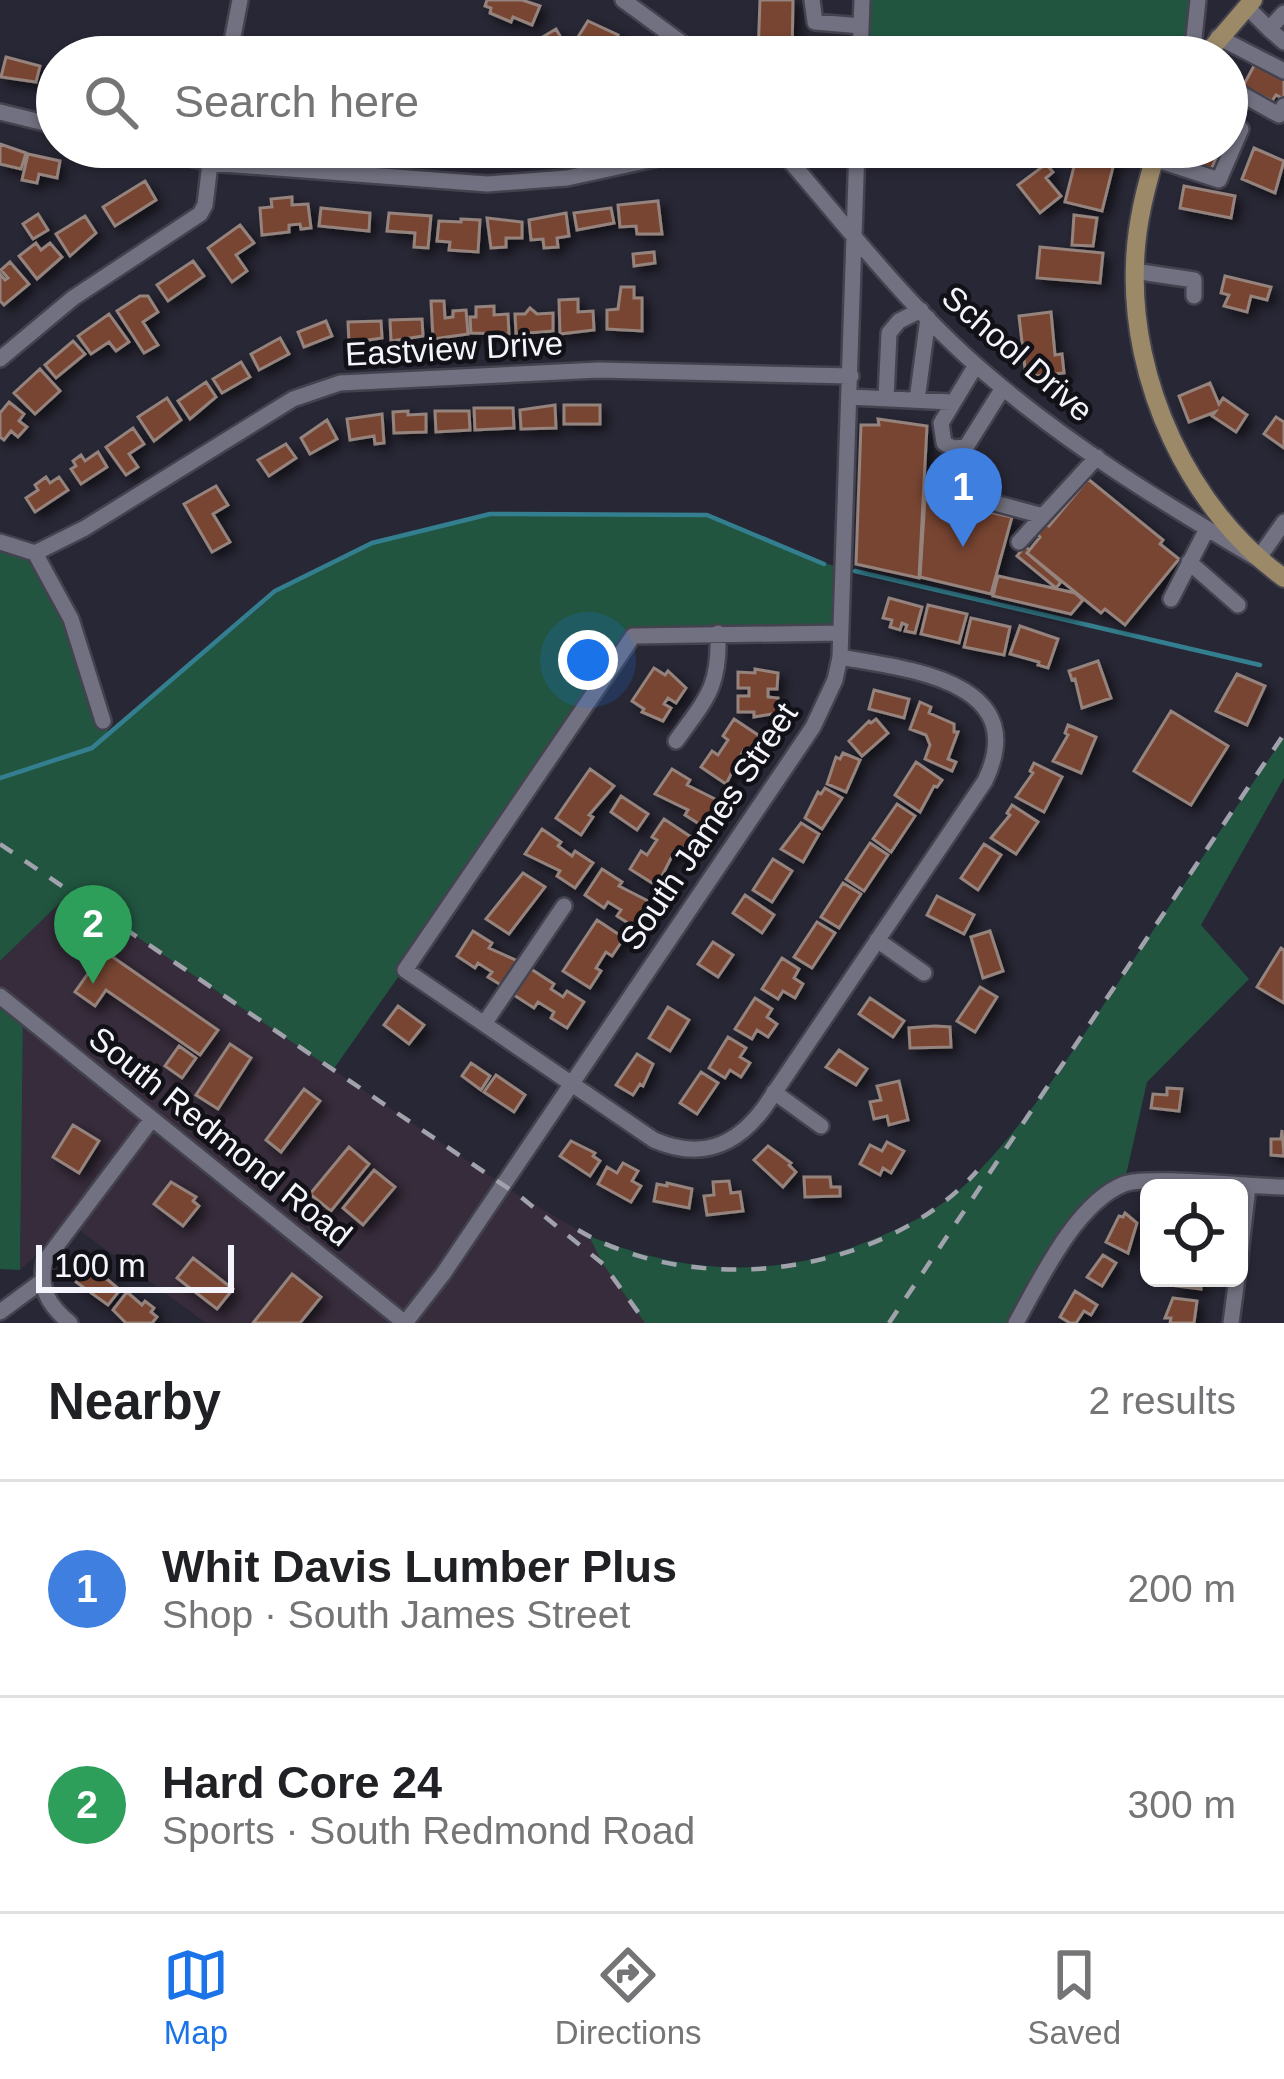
<!DOCTYPE html>
<meta charset="utf-8">
<style>
body{margin:0;font-family:Arial,sans-serif;background:#f2f2f2;color:#202124}
.controls{position:absolute;right:36px;bottom:36px;display:grid;overflow:hidden;border-radius:18px;box-shadow:0 3px 9px #0004}
.controls button{width:108px;height:108px;display:grid;place-items:center;padding:0;border:0;border-bottom:3px solid #e0e0e0;background:#fff;color:#202124;font:60px sans-serif}
.scale{position:absolute;left:36px;bottom:30px;width:198px;box-sizing:border-box;padding-left:12px;border:6px solid #f4f4fd;border-top:0;font-size:33px;line-height:42px;white-space:nowrap;color:#f4f4fd;-webkit-text-stroke:9px #111117;paint-order:stroke}
.you{position:absolute;left:588px;top:660px;width:42px;height:42px;margin:-30px;border:9px solid #fff;border-radius:50%;background:#1a73e8;box-shadow:0 0 0 18px #1a73e833}
.badge{display:grid;place-items:center;width:78px;height:78px;border-radius:50%;background:#1a73e8;color:#fff;font-size:39px;font-weight:700}
.pin{position:absolute;translate:-50% -99px;filter:drop-shadow(0 3px 6px #0008)}
.pin::after{content:'';position:absolute;top:63px;width:42px;height:36px;background:inherit;clip-path:polygon(0 0,100% 0,50% 100%)}
.list{margin:0;padding:0;list-style:none}
h2{display:flex;justify-content:space-between;align-items:center;height:156px;margin:0;padding:0 48px;font-size:51px}
h2 small{font-size:39px;font-weight:400;color:#757577}
.list li{display:grid;grid-template-columns:78px 1fr auto;gap:36px;align-items:center;box-sizing:border-box;height:216px;padding:0 48px;border-top:3px solid #e0e0e0}
.list b{display:block;font-size:45px;white-space:nowrap}
.list p{margin:0;font-size:39px;white-space:nowrap;color:#757577}
.list em{font-size:39px;font-style:normal;color:#757577}
.icon{flex:none;width:66px;height:66px;fill:none;stroke:currentColor;stroke-width:2;stroke-linecap:round;stroke-linejoin:round}
.map{position:relative;flex:none;width:1284px;height:1323px;overflow:hidden}
.search{position:absolute;background:#fff;box-shadow:0 3px 9px #0004;left:36px;right:36px;top:36px;height:132px;display:flex;align-items:center;gap:30px;box-sizing:border-box;padding:0 42px;border-radius:66px;color:#757577;font-size:45px}
.sheet{height:588px;background:#fff}
nav{display:flex;justify-content:space-around;align-items:center;box-sizing:border-box;height:168px;border-top:3px solid #e0e0e0;background:#fff;font-size:33px;color:#757577}
nav a{display:grid;justify-items:center;gap:6px}
nav .on{color:#1a73e8}
.map>svg:first-child{display:block}
</style>
<div class="map">
<svg width="1284" height="1323" viewBox="0 0 1284 1323">
<defs>
<filter id="shadow"><feDropShadow dx="5.5" dy="5.5" stdDeviation="6" flood-color="#0009"/></filter>
</defs>
<rect width="100%" height="100%" fill="#282735"/>
<!-- industrial -->
<path fill="#372c3b" d="M71,892L521,1197L589,1236L646,1323H206L71,1224L20,1270L23,1015L0,996V961Z"/>
<!-- green -->
<path fill="#215540" d="M862,0H1198L1191,57H860Z
M490,514L707,515L823,563L845,568L841,633H639L333,1070L71,892L0,961V542L35,553L85,654L109,735L292,580L372,543Z
M1284,737V778L1201,925L1249,979L1147,1082L1124,1184L1092,1206L1016,1323H645L603,1264L589,1236C691,1276 779,1280 881,1236C912,1223 941,1208 966,1184C1027,1124 1073,1051 1120,980C1174,899 1229,818 1284,737Z
M0,996L23,1014L20,1270L0,1269Z"/>
<g fill="none" stroke-linecap="round" stroke-linejoin="round">
<!-- stream -->
<path stroke="#347f8f" stroke-width="4.5" d="M855,571L1260,665
M0,778L92,748L275,591L372,543L490,514L707,515L824,564"/>
</g>
<!-- building -->
<path fill="#784433" stroke="#95837d" stroke-width="3" filter="url(#shadow)" d="M487,0H522L540,6L532,25L513,17L511,22L490,13L491,8L485,6Z
M760,0H793L792,57H758Z
M588,21L618,35L607,54L578,37Z
M556,29L564,43L545,55L536,41Z
M6,57L40,66L36,82L1,77Z
M1255,64L1284,79V99L1276,95L1272,101L1243,86Z
M0,144L26,153L21,169L0,164Z
M1079,147H1118L1102,211L1065,202Z
M1204,147H1221L1210,172L1196,166Z
M1254,148L1284,161L1275,193L1242,179Z
M28,154L60,161L57,178L39,174L37,183L22,180Z
M1046,164L1053,172L1046,178L1061,196L1040,213L1018,185Z
M145,181L156,200L115,226L103,207Z
M1184,186L1235,196L1231,218L1180,208Z
M292,197V205L308,204L311,228L301,229L300,224L289,225V232L262,235L260,208L272,207L271,199Z
M658,201L662,234H637L636,226L620,227L618,205Z
M321,208L370,213L369,231L319,226Z
M611,208L614,223L577,230L574,213Z
M389,213L431,216L428,248L414,247L415,233L387,231Z
M566,213L569,236L557,238L558,247L544,248L543,239L531,240L529,220Z
M38,214L48,230L33,239L23,224Z
M1074,215L1097,218L1093,246L1072,245Z
M85,216L96,233L70,256L56,234Z
M487,218L522,222V238H506V247L491,248Z
M461,219L480,220L478,252L449,250L450,242L437,241L439,221L461,222Z
M240,225L254,243L236,255L247,271L232,282L208,248Z
M36,243L41,250L50,243L62,257L37,279L19,256Z
M1040,247L1103,253L1100,283L1037,278Z
M654,252L655,263L634,266L633,254Z
M193,261L204,276L168,301L157,285Z
M10,262L29,284L4,305L0,301V274L5,280L8,278L1,270Z
M1225,276L1271,287L1267,300L1251,296L1247,312L1224,306L1229,295L1221,293Z
M621,287H634V298H642V331L607,329V310L618,309Z
M140,296H148L158,312L143,322L158,345L144,353L117,311Z
M578,299V312L593,311L594,330L560,334L559,300Z
M431,301H444L445,318L453,317V311L466,310L468,334L433,339Z
M494,306V315L508,314L509,334L471,333L470,317H476V307Z
M530,308L537,314L553,313V331L516,334L515,314H525Z
M1051,312L1055,355L1062,354L1064,373L1026,377L1019,316Z
M109,314L129,342L116,351L109,342L91,354L78,336Z
M422,319L423,336L391,341L390,320Z
M326,321L332,336L304,347L298,332Z
M381,321L382,338L349,343L348,322Z
M280,338L289,354L259,370L251,354Z
M73,341L85,354L56,378L45,365Z
M241,362L250,377L222,393L213,379Z
M40,369L60,391L35,414L14,393Z
M206,382L216,397L190,419L178,401Z
M1210,383L1219,404L1223,398L1247,415L1236,432L1212,416L1215,412L1189,422L1179,396Z
M167,398L181,420L154,441L138,417Z
M9,402L24,414L19,421L27,427L18,437L11,431L4,440L0,437V413Z
M555,405L556,428L521,429L520,410Z
M564,405H600V424H564Z
M474,408H513L514,428L475,430Z
M408,411V415L426,414V432L394,433L393,412Z
M435,411H469L470,430L436,432Z
M382,414L384,443L375,444L374,436L350,440L347,419Z
M1276,417L1284,422V448L1264,434Z
M878,419L927,426L919,578L856,564L861,425H879Z
M327,420L337,439L310,454L301,438Z
M133,428L144,444L129,454L138,467L126,475L106,447Z
M286,444L296,458L269,476L258,460Z
M98,452L107,467L81,484L71,469L76,466L73,461L81,455L85,461Z
M46,477L50,483L59,477L68,490L35,512L26,498L38,490L35,485Z
M1088,479L1163,540L1160,544L1179,559L1125,625L1105,609L1101,613L1027,553L1040,537L1035,532L1043,522L1049,526Z
M216,486L228,505L213,514L230,542L212,552L184,504Z
M925,498L1012,517L991,594L920,577Z
M1025,546L1029,550L1027,553L1061,582L1056,588L1017,556Z
M998,576L1075,593L1083,600L1071,614L993,596Z
M889,598L922,607L915,633L905,631L907,625L902,623L900,630L890,627L892,620L883,618Z
M928,605L967,614L959,643L921,634Z
M971,618L1010,627L1004,655L964,647Z
M1020,626L1058,639L1048,668L1038,665L1039,662L1010,654Z
M1098,661L1111,698L1082,708L1075,679L1072,680L1069,671Z
M654,668L665,675L668,671L686,688L676,703L668,698L664,704L671,708L663,721L642,712L644,709L632,701Z
M755,669L778,673L777,689H768V697L778,698V713L754,717V712H738V696H749V688H738V672L755,673Z
M1237,674L1265,686L1247,725L1216,711Z
M874,690L909,699L904,718L869,709Z
M920,702L931,707L929,713L954,724V732H958L948,759L956,762L952,771L925,759L930,745L926,735L910,729Z
M1171,711L1228,746L1191,805L1134,771Z
M734,719L761,737L748,755L743,751L726,784L701,767L712,751L718,755L728,740L723,736Z
M876,719L888,733L862,756L849,741L869,721L871,723Z
M1068,725L1096,737L1081,773L1053,761L1068,735L1065,733Z
M843,753L860,760L846,792L827,784L836,757L840,759Z
M916,762L942,780L937,787L934,786L920,812L895,795Z
M1034,763L1062,777L1044,812L1016,797L1033,773L1030,771Z
M590,769L614,786L589,815L593,817L581,835L556,818Z
M672,769L690,780L687,785L721,802L704,827L685,815L688,810L655,794Z
M825,788L842,798L822,829L805,818L818,792L821,794Z
M621,796L648,814L637,830L611,812Z
M897,804L915,816L891,852L873,839Z
M1012,805L1038,822L1016,854L991,838L1010,815L1007,813Z
M664,819L691,837L680,854L675,850L657,886L630,869L641,851L647,855L657,840L652,837Z
M801,823L819,834L803,862L781,849Z
M542,829L561,842L558,846L572,856L575,851L593,863L575,888L557,876L560,871L525,854Z
M870,843L888,855L864,891L846,879Z
M984,844L1001,855L978,890L961,878Z
M773,859L792,871L772,902L753,890Z
M602,869L622,882L619,886L652,903L636,928L617,916L621,910L608,902L604,908L585,895Z
M523,873L545,887L509,934L486,919Z
M843,883L861,894L839,928L821,917Z
M745,895L774,915L762,933L733,913Z
M937,896L974,915L964,934L927,915Z
M597,920L624,938L612,956L606,952L596,968L601,971L590,988L563,971Z
M817,922L835,933L812,968L794,957Z
M473,931L492,943L489,948L522,963L506,988L488,977L492,972L478,963L475,968L457,956Z
M990,931L1003,971L983,978L971,937Z
M713,942L733,955L718,977L698,964Z
M1281,948L1284,950V1003L1257,987Z
M104,951L218,1030L200,1055L106,990L95,1006L75,992Z
M782,958L799,969L794,978L803,984L795,998L783,991L778,999L762,989Z
M531,969L554,984L551,989L563,997L567,991L584,1002L567,1028L551,1018L554,1012L538,1002L534,1008L514,995Z
M980,987L997,997L975,1032L957,1021Z
M755,998L772,1009L767,1017L777,1024L768,1037L757,1030L752,1039L735,1029Z
M870,998L904,1021L893,1037L859,1014Z
M398,1006L424,1025L409,1044L384,1025Z
M668,1007L689,1020L670,1051L649,1038Z
M935,1026L950,1027L951,1047L910,1048L909,1028Z
M728,1037L746,1048L740,1057L750,1063L741,1077L730,1070L725,1078L709,1068Z
M230,1044L251,1058L218,1109L196,1095Z
M179,1046L196,1058L182,1078L165,1066Z
M839,1050L867,1069L856,1085L826,1067Z
M637,1054L653,1064L643,1086L640,1084L633,1095L616,1085Z
M471,1063L490,1076L481,1090L462,1076Z
M701,1072L718,1083L697,1114L680,1103Z
M496,1075L525,1095L514,1112L484,1092Z
M899,1081L908,1120L889,1125L887,1116L874,1119L870,1102L881,1100L877,1086Z
M1167,1088L1182,1089L1179,1111L1151,1108L1153,1094L1167,1095Z
M304,1089L320,1101L281,1152L266,1140Z
M73,1125L99,1141L79,1173L53,1157Z
M1282,1130L1284,1156L1271,1155V1139H1281Z
M571,1141L595,1153L593,1156L600,1161L590,1176L560,1156Z
M887,1142L904,1151L891,1173L883,1168L880,1175L860,1164L870,1145L882,1151Z
M768,1146L791,1163L789,1165L796,1172L783,1187L754,1160Z
M349,1147L369,1164L331,1211L310,1194Z
M623,1163L638,1171L632,1181L641,1186L631,1202L598,1184L607,1167L617,1173Z
M374,1170L395,1187L363,1225L343,1208Z
M804,1177H830L831,1187H840V1196L805,1197Z
M729,1181L731,1193L740,1192L743,1211L707,1215L704,1196L714,1195L713,1182Z
M171,1182L196,1197L193,1201L199,1206L183,1226L154,1204Z
M667,1183L692,1189L689,1208L654,1201L657,1184L667,1186Z
M1125,1213L1137,1223L1128,1253L1106,1242L1119,1216L1123,1217Z
M1103,1255L1116,1263L1102,1286L1087,1277Z
M193,1258L233,1289L217,1309L177,1278Z
M90,1265L120,1290L108,1305L76,1282Z
M292,1274L321,1297L300,1323H253Z
M1177,1278H1200L1201,1289L1176,1286Z
M1075,1291L1097,1305L1091,1315L1084,1311L1076,1323H1070L1060,1317Z
M127,1292L142,1305L145,1301L154,1308L151,1312L157,1317L152,1323H126L113,1310Z
M1173,1298L1197,1301L1194,1323H1170L1171,1318H1165Z"/>
<g fill="none" stroke-linecap="round" stroke-linejoin="round">
<!-- minor casing -->
<g stroke="#43424e" stroke-width="20">
<path id="minor" d="M623,0L701,57
M812,0L815,22L861,26
M1247,7L1269,29L1284,13
M1269,29L1284,42
M1218,37L1284,71
M229,57L240,0
M860,57L862,0
M1192,57L1198,0
M1227,86L1279,115L1284,106
M0,112L57,126
M144,147L210,163L487,184L567,178L710,147
M778,147C844,223 907,306 984,372C1067,444 1163,503 1258,559L1284,522
M1155,159L1219,180L1241,129L1227,122
M1182,168L1191,147
M1134,271L1194,280V296
M0,359L73,298L200,214L205,205L212,147
M976,365L941,423L944,443L953,448L966,447L1003,388
M850,397L951,402
M886,398L889,333L899,321L921,310
M917,400L928,318
M961,449L958,493L1043,516
M0,542L35,553L71,619L103,721
M1019,542L1097,457
M35,553L85,528L293,399L340,383L599,370L851,376
M1189,562L1238,605
M1171,599L1207,529
M840,657C906,669 1033,680 985,781L764,1108C735,1147 700,1160 654,1140L405,970L633,636L841,633
M676,741C706,699 720,688 718,633
M877,940L924,973
M0,996L405,1323L443,1274L813,727L835,680L840,657L857,147
M484,1024L564,906
M774,1092L821,1126
M1239,1266L1248,1186
M0,1312L42,1281
M70,1323C49,1306 38,1288 45,1261L152,1119
M1016,1323C1040,1280 1076,1203 1124,1184C1146,1175 1253,1187 1284,1187
M1231,1323L1237,1278"/>
</g>
<!-- major casing -->
<g stroke="#43424e" stroke-width="22">
<path id="major" d="M1204,57L1253,0
M1158,147C1146,186 1136,224 1135,264C1130,381 1189,510 1284,578"/>
</g>
<!-- minor -->
<use href="#minor" stroke="#727181" stroke-width="15"/>
<!-- major -->
<use href="#major" stroke="#9b8968" stroke-width="18"/>
<!-- rail -->
<path stroke="#a2a2ad" stroke-width="4.5" stroke-dasharray="15 15" stroke-linecap="butt" d="M0,844L521,1197L603,1264L646,1323
M578,1230C698,1300 885,1275 977,1171
M889,1323L1284,734"/>
</g>
<g text-anchor="middle" stroke-width="9" stroke-linejoin="round" paint-order="stroke">
<!-- street labels -->
<g font-size="33" fill="#f4f4fd" stroke="#111117">
<text transform="translate(454 348) rotate(-3)" y="12">Eastview Drive</text>
<text transform="translate(1018 353) rotate(41)" y="12">School Drive</text>
<text transform="translate(708 826) rotate(-56)" y="12">South James Street</text>
<text transform="translate(221 1136) rotate(39)" y="12">South Redmond Road</text>
</g>
</g>
</svg>
<div class="controls">
<button><svg class="icon" aria-label="locate" viewBox="0 0 24 24"><circle cx="12" cy="12" r="6"/><path d="M12 2v4M12 18v4M2 12h4M18 12h4"/></svg></button>
</div>
<div class="scale">100 m</div>
<div class="you"></div>
<div class="pin badge" style="left:963px;top:547px;background:#3f7fe0">1</div>
<div class="pin badge" style="left:93px;top:984px;background:#2e9e5b">2</div>
<div class="search"><svg class="icon" aria-label="search" viewBox="0 0 24 24"><circle cx="10" cy="10" r="6"/><path d="M15 15l6 6"/></svg>Search here</div>
</div>
<section class="sheet">
<h2>Nearby<small>2 results</small></h2>
<ul class="list">
<li><span class="badge" style="background:#3f7fe0">1</span><div><b>Whit Davis Lumber Plus</b><p>Shop · South James Street</p></div><em>200 m</em></li>
<li><span class="badge" style="background:#2e9e5b">2</span><div><b>Hard Core 24</b><p>Sports · South Redmond Road</p></div><em>300 m</em></li>
</ul>
</section>
<nav>
<a class="on"><svg class="icon" aria-label="map" viewBox="0 0 24 24"><path d="M3 6l6-2 6 2 6-2v14l-6 2-6-2-6 2zM9 4v14M15 6v14"/></svg>Map</a>
<a><svg class="icon" aria-label="directions" viewBox="0 0 24 24"><path d="M12 3l9 9-9 9-9-9zM9 14v-3h6M13 9l2 2-2 2"/></svg>Directions</a>
<a><svg class="icon" aria-label="saved" viewBox="0 0 24 24"><path d="M7 4h10v16l-5-4-5 4z"/></svg>Saved</a>
</nav>
